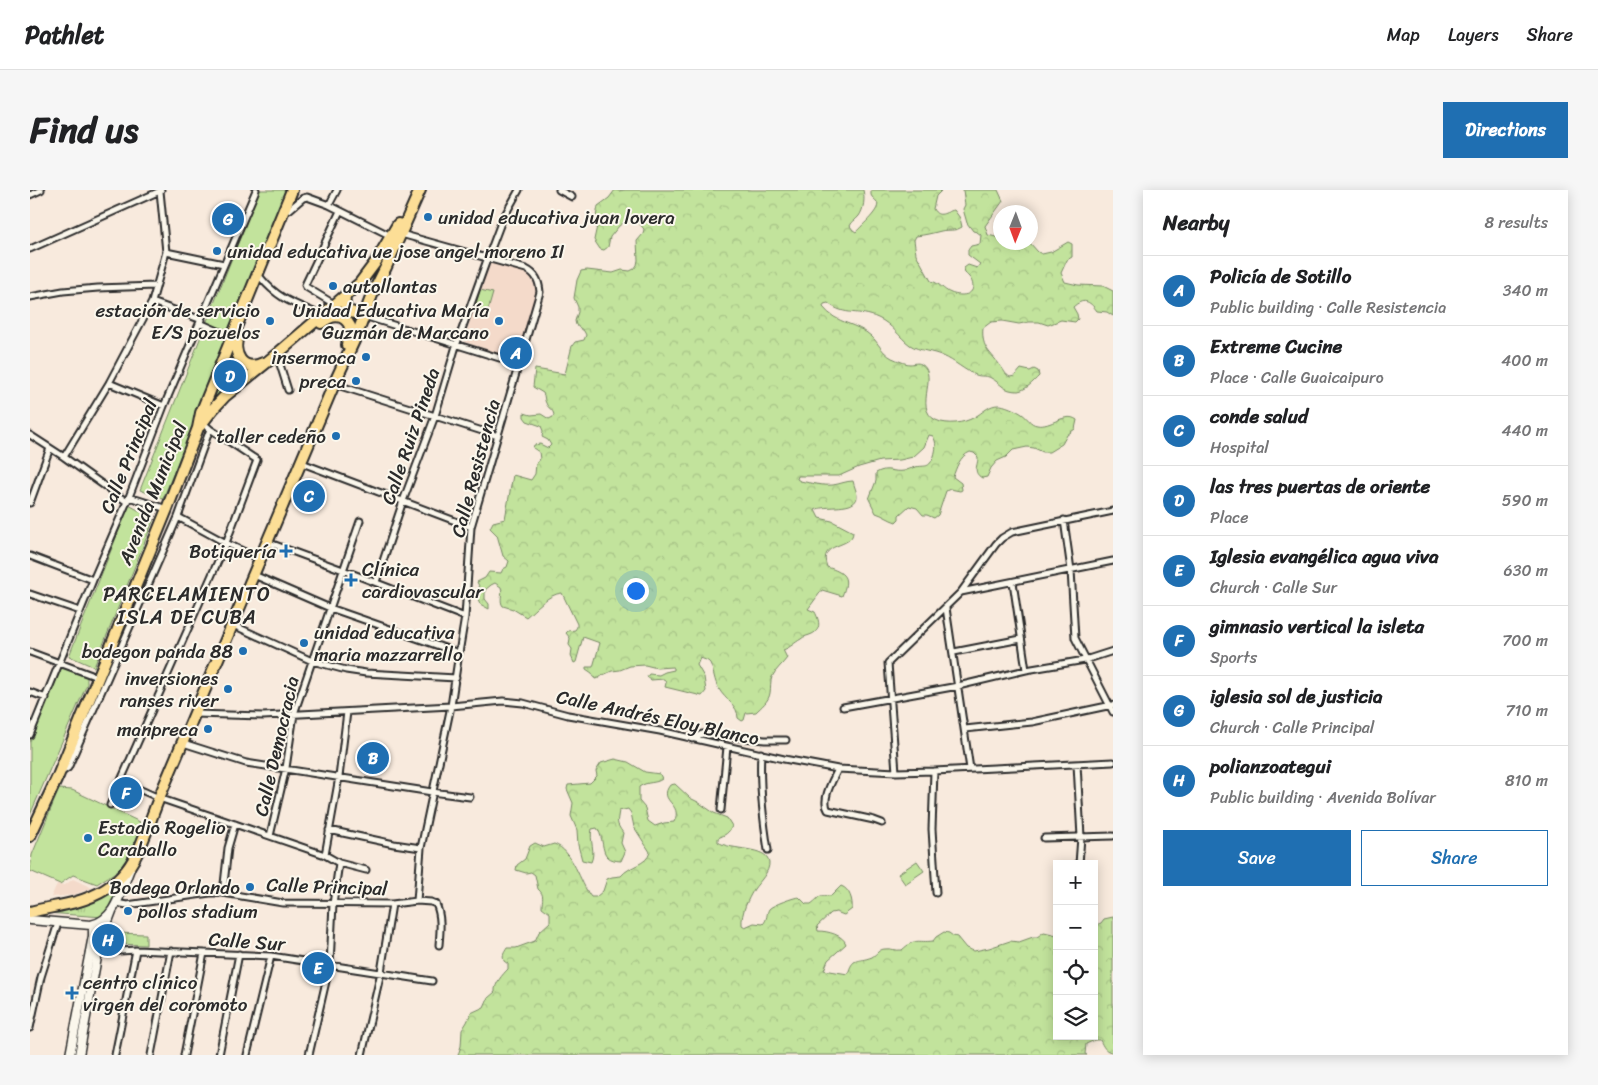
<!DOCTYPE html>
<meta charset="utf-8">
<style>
body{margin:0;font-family:Sriracha,sans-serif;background:#f6f6f6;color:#202124}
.controls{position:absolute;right:15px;bottom:15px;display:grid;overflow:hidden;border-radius:0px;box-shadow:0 2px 12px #0003}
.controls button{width:45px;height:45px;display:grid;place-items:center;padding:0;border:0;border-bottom:1px solid #e0e0e0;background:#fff;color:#202124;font:25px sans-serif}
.compass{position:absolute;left:963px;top:15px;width:45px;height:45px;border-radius:50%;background:#fff;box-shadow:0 2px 12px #0003;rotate:181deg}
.you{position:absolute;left:605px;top:400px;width:18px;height:18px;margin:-12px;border:4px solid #fff;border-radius:50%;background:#1a73e8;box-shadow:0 0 0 8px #1a73e833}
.badge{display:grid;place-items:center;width:32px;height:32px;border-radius:50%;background:#1f6fb2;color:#fff;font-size:16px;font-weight:700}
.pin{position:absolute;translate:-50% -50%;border:2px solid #fff;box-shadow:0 1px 5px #0006}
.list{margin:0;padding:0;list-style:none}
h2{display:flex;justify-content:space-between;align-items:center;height:65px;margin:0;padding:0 20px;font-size:21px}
h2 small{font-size:16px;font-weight:400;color:#757577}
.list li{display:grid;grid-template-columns:32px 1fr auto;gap:15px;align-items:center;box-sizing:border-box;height:70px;padding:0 20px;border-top:1px solid #e0e0e0}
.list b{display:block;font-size:19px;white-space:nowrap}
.list p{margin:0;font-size:16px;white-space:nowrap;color:#757577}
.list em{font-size:16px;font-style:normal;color:#757577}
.actions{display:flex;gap:10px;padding:15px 20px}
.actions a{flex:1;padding:11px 0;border:1px solid #1f6fb2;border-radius:0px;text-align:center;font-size:18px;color:#1f6fb2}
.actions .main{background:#1f6fb2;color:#fff}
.icon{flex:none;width:28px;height:28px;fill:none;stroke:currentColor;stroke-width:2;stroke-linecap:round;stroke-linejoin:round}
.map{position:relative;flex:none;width:1083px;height:865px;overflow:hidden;border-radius:0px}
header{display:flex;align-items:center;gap:30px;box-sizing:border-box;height:70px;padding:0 25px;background:#fff;border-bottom:1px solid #e0e0e0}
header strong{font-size:24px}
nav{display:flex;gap:28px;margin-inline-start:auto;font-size:18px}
.intro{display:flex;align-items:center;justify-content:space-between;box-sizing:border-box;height:120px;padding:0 30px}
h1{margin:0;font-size:35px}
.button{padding:12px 22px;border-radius:0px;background:#1f6fb2;color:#fff;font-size:18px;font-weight:700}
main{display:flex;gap:30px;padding:0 30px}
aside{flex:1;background:#fff;border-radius:0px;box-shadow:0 2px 12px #0003}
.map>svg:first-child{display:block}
</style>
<header>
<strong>Pathlet</strong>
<nav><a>Map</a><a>Layers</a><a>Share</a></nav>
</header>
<div class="intro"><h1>Find us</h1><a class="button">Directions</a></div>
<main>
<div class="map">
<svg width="1083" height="865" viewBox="0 0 1083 865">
<defs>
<pattern id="forest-crowns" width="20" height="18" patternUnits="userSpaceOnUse" patternTransform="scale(1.25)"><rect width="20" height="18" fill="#c2e39c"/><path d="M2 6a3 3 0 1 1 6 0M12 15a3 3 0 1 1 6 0" fill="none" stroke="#a7c387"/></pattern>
<pattern id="park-tufts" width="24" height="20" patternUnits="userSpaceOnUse" patternTransform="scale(1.25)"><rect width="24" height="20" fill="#c2e39c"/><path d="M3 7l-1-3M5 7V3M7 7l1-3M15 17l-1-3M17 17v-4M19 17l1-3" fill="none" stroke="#a7c387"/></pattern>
</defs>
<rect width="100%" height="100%" fill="#f8eadd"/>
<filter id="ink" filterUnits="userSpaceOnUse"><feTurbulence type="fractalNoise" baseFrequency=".02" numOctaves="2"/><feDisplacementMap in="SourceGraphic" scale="10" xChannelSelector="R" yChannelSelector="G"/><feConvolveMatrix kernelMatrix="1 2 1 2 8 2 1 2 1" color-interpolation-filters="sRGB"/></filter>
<g filter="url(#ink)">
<!-- built -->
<path fill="#f4daca" d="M462,70L499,84L507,100L492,154L484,152L478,167L435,152L444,111Z
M43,689L62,698L43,705L21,707L27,694L35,695Z"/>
<!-- grass -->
<path fill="#c2e39c" stroke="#768764" d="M229,0H258L133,309L110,300Z
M450,100L463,103L457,124L444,121Z
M99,315L124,329L64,477L39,466Z
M34,476L57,487V494L0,625V552L31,479Z
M29,599L42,600L110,632C111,645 97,671 88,680C82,685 74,689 67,694L43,685L30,694L0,681L2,665Z
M887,671L894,681L875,694L868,684Z
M84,743L116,744V755L83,754Z"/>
<!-- forest -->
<path fill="url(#forest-crowns)" stroke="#768764" d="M585,0L589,1L595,0H833C835,8 834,19 829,26C825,31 822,31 820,36L823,40L826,42C831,36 852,19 847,12C845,9 842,8 841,5V0H912L906,6L903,19C909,29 915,22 924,20L930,28L932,37C924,42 919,39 911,41C903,43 895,45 886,46L884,50L886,64L901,91C910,93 913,100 921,103C928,106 943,107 943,96C942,89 939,87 935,83L934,78L938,75L947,78L950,74L938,65V60L941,56L950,54L951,45L947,42L943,41L937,33L933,19L935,15L933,0H968L973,11L955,36L958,45L970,48L971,52L1000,53L1008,62L1012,64L1021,62L1038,52L1042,54V67L1037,70L1031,83L1035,92L1048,95L1073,96L1083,101V126L1077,122L1067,121C1059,110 1053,108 1043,117L1047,124L1048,129L1045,132L1031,130L1018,135L1009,132H999L989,134L972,131L961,132L953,138C951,159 961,162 972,178C975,182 975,184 980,187L985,186L991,179L1000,181L1004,179L1008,181L1009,186C1003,192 996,200 988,201C973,201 972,194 961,188C956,185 951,187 946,185C935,181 925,171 913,166C903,161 889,161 880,155C869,147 862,134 848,128C829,119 815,127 798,113L794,114L793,117C806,134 827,133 841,146C849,153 851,162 862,168C867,170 875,174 880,174C884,174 887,172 891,174C911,185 879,223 911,232C924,235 938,232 948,225C954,221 960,215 968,215C973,214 988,221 992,224C998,228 1000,234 1007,235C1021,238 1035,221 1047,230L1045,239L1037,245L1032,254L1019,262H1013L1004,258L997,257L983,260L976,267L967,271L961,278L957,287L952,288C942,282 948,276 948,267L944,263L940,262C930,266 926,278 923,287L931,293L932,300L930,301L920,299L916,301L908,325L904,328L897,325H893L887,318L879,316L869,325V329L866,332C859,330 853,325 846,323L839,309L846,291V283C858,276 862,283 874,281C878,280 881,278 885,277C896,275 899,279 904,266C906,259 907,253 903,246L899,245L894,257L883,267L870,270L850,271L829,277L809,286H768L767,289L770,291C781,293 792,296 803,295C810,294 816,291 823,291C824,296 827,302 827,306C827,322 794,314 785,320L789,328L802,331L823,342C823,359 787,351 797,377C815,383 820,387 812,406L792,400L778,419L785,422C789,430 792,439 782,444C778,446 774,446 771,449C764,453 761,457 753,460L757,468C752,475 746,479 742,487C740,492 741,497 740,503C739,511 731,517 726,522L716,523L714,530L712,531L708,528C708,515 695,510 689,499C684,491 684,481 680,473C678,470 673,469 670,468L667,475L674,487L676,501L672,506L635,497L636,493L634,489L621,490L617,487L619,484L629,485L635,482L644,480V478L642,477L627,478L615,475L600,476L590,480L582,481L573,485L569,488L565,489L562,483L556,479V477H563L570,453L553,447L546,472L544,473L541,466L542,459L539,455L540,448L536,443L538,441L545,440L547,437V434L532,403C518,404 506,419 496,427L483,419L473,416C469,411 473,404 471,397L465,393L461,395L455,400V409L459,414V419L450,414L447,406L450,398L447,392L455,388L459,382L471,383L473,379L477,377L479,371L473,366L467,345L460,338L463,332L475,329L483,285L501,290L505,284L506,274L510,269L509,262L503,258L504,255L510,254L518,258L521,255L518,250L512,247L513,241L511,236L497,231L494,227V223L501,225L511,224L519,229L523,227L524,225C523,219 518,219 516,213C514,210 515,206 513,203L503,197L505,179L535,184L542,156L545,152L554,150L556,145L554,141L546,135L545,131L548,122V117L544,108L547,90L551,81L557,80L583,83L592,80L600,81L604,79L607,75L608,70L607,51L613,44L614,39L607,31L597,30L589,36L580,47L578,57L574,60L570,59L564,50L567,36L566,27L568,16L579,8Z
M585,569L598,572L615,582L630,584L632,589C626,594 617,591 609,597V611L615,618L618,631L625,636L634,633L644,632C654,613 627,612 640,595L645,594L660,608L668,612L684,623L697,628L702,636C699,643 695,645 688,648V652C701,661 737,656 739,672C740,682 729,692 724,699C718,709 711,723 712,735L715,737L724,733L733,734C738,729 736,724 739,719C742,715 765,707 769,707L776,714H781C792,706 786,705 801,706L811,696C820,699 823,711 822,719L814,725L806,722L801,723L787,736L788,741C798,741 813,745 816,754L798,770L794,780L818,784C823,766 827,773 842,767C847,764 849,759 855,759C861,758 866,761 872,760C886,747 887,753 903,751L906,747L914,742L919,743L923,746L927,747L936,758L944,761L959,758L980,751L989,752L1003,747H1007L1014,742L1027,745V846H1064V736L1071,733L1074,729L1083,727V862C1075,862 1073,856 1070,850H1065L1056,854L1055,864L1057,865H428L431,856L432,840L437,832L441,823L454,817L458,808L465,802C464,794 473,784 478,779V774L474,771C472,765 474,763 477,758H486L505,751L509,742L520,732V723L512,717C512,709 515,705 508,699L505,685L501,682L496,683L486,680L487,675L495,669L500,656L505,653L514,657L524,654C543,660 550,693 561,707H566L573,701L577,689L582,687L591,686C600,675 617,675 620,662L604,637L601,623L598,619L589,621C587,633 586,633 593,643L591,653L595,662L591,671C567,670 577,653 567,638L562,639C559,650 566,662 561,672L552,670L548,655L547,640L541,626L543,613L537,599L538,595L560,593L567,586L566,581L571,573Z"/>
<!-- park -->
<path fill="url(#park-tufts)" stroke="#768764" d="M200,169L218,178L182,213Z
M86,702L73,727L17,723Z"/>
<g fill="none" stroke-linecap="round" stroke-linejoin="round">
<!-- street casing -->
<g stroke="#2b2b2b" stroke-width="9">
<path id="street" d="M529,0L542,7
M0,5L11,0
M299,15L307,0
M259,20L273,8L277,7L299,15L361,46
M371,44L496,79C506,84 509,91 510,102L441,337L435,427L429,463L421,516L391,658L387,711
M0,59L130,1
M136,62L194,74
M231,88C249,110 266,114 291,125
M0,107L33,101L68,98L125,96
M122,112L172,130
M304,114L276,97L275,95L310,21
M334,126L489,174
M170,133L202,147
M247,165L258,200
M79,193L134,216
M304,194L468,246
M0,245L34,267L97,312
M34,267L79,193L122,112L136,62L130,1L131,0
M272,273L441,337
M99,307L137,319
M0,313L20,258
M148,327L196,353L230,369
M1034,330L1041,380L1045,448L1083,522
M237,352L313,380L435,427
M0,366L63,390
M224,385L300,418L429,463
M346,392L373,311L405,226L426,156L458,67L472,30L489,0
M983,392L996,480
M931,402L1083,371
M0,404L50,421
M916,418L940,579
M203,435L282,471L316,480L336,483L426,488
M0,462L67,487
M924,462L991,449
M0,502L16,508
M813,517L928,496L996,480L1055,470L1083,461
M165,524L233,526L421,516L473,511L493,513L538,525L630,541L754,569L808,579L866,582L904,581L1083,572
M935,539L1002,532L1082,515
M0,545L63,390L99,307L134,216L226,0
M662,549L672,544L735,550H756
M153,553L216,573L402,602L440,607
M731,563C729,596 733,628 738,660
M1047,574L1051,647L1049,674
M808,579C803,590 791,609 798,620L844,630L852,633
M904,581L902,639L906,703
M32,582L38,578L148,327L180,239
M866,582L858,473L931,402L966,354L972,348L982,342L1083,321
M91,591L129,608L295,665L309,673L303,714L300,774L279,865
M80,615L196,353L227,270L180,239L173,233
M691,620L697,557
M299,640L364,654L391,658
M240,646L256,578L264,524L330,331
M1014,648L1083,646
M295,665L309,587L317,522
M309,673L336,680
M193,703L198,658L205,634
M86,713L97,715L180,703H193L253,713L362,714L387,711L401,712L406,714C412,727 410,742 409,755
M59,763L106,760L241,766L402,791
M0,838L11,787L28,733
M85,865L106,760
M121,865L141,761
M154,865L174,763
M189,865L209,764
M217,865L241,766
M332,865L351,782L362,714"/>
</g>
<!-- secondary casing -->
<g stroke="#2b2b2b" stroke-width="11">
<path id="secondary" d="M0,730L61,735C86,730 91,700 100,679
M40,865L63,746V737L61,735
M49,865L68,762L72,747L82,721"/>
</g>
<!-- highway casing -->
<g stroke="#2b2b2b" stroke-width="14">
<path id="highway" d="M315,106C313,122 321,125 335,122
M291,133C301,125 313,122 320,136L317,155
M208,146C202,163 212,183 233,173
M170,236L183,219L195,206L247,164L330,93L345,73L368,34
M0,646L28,586L137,319L168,238L171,223L262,0
M0,722C15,718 31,716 46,712C104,696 109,658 129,608L304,194L328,142L342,105L356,77L390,0"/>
</g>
<!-- street -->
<use href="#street" stroke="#fbf7ec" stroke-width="5"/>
<!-- secondary -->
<use href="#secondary" stroke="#fbf7ec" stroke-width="8"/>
<!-- highway -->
<use href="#highway" stroke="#fcde96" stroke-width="10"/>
</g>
</g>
<!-- markers -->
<g fill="#1f6fb2" stroke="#fbf7ec" stroke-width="2">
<circle cx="398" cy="27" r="5"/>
<circle cx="187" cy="61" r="5"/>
<circle cx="303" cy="96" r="5"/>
<circle cx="240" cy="131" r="5"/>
<circle cx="469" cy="131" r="5"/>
<circle cx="336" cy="167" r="5"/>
<circle cx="326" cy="191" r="5"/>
<circle cx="306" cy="246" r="5"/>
<path d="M253.5 353.5h5v5h5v5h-5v5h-5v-5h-5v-5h5z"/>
<path d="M318.5 382.5h5v5h5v5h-5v5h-5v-5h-5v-5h5z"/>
<circle cx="274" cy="453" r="5"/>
<circle cx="213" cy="461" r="5"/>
<circle cx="198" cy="499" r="5"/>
<circle cx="178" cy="539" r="5"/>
<circle cx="58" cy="648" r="5"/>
<circle cx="220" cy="697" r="5"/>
<circle cx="98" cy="721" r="5"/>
<path d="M39.5 795.5h5v5h5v5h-5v5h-5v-5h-5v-5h5z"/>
</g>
<g text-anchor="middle" stroke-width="4" stroke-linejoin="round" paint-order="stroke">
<!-- poi labels -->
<g font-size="19" fill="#2b2b2b" stroke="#fbf7ec" text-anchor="end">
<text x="408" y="34" text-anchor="start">unidad educativa juan lovera</text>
<text x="197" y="68" text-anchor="start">unidad educativa ue jose angel moreno II</text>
<text x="313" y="103" text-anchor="start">autollantas</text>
<text x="230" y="127">estación de servicio<tspan x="230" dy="22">E/S pozuelos</tspan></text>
<text x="459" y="127">Unidad Educativa María<tspan x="459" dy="22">Guzmán de Marcano</tspan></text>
<text x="326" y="174">insermoca</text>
<text x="316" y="198">preca</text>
<text x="296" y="253">taller cedeño</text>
<text x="246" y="368">Botiquería</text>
<text x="332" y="386" text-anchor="start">Clínica<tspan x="332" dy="22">cardiovascular</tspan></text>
<text x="284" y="449" text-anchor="start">unidad educativa<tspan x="284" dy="22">maria mazzarrello</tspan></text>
<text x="203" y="468">bodegon panda 88</text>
<text x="188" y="495">inversiones<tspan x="188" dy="22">ranses river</tspan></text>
<text x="168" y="546">manpreca</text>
<text x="68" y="644" text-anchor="start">Estadio Rogelio<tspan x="68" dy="22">Caraballo</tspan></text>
<text x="210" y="704">Bodega Orlando</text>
<text x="108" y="728" text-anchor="start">pollos stadium</text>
<text x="53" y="799" text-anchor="start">centro clínico<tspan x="53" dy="22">virgen del coromoto</tspan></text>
</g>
<!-- street labels -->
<g font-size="19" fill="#2b2b2b" stroke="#fbf7ec">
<text transform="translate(380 246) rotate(-71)" y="7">Calle Ruiz Pineda</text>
<text transform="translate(98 266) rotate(-68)" y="7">Calle Principal</text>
<text transform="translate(445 278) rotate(-75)" y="7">Calle Resistencia</text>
<text transform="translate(122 303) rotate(-68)" y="7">Avenida Municipal</text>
<text transform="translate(628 527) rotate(12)" y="7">Calle Andrés Eloy Blanco</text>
<text transform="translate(246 556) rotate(-77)" y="7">Calle Democracia</text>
<text transform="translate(297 696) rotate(2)" y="7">Calle Principal</text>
<text transform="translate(217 751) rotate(4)" y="7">Calle Sur</text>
</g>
<!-- neighbourhood labels -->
<g font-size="20" letter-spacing="1" fill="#2b2b2b" stroke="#fbf7ec">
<text x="157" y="411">PARCELAMIENTO<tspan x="157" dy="23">ISLA DE CUBA</tspan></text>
</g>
</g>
</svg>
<div class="controls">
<button>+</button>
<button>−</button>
<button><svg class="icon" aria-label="locate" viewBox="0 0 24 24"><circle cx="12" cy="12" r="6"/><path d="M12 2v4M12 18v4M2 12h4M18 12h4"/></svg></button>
<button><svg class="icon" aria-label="layers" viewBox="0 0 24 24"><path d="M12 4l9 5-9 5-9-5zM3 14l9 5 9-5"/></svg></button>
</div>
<svg class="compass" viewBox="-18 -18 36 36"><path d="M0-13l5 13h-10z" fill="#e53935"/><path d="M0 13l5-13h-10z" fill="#757577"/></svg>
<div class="you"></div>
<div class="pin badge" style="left:486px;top:163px">A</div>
<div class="pin badge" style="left:343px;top:568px">B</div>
<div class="pin badge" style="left:279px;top:306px">C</div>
<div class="pin badge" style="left:200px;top:186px">D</div>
<div class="pin badge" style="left:288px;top:778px">E</div>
<div class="pin badge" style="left:96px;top:603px">F</div>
<div class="pin badge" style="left:198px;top:29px">G</div>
<div class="pin badge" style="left:78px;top:750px">H</div>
</div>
<aside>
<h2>Nearby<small>8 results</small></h2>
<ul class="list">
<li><span class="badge">A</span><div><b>Policía de Sotillo</b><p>Public building · Calle Resistencia</p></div><em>340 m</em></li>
<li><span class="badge">B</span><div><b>Extreme Cucine</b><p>Place · Calle Guaicaipuro</p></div><em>400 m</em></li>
<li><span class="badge">C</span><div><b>conde salud</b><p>Hospital</p></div><em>440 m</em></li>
<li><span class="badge">D</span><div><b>las tres puertas de oriente</b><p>Place</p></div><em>590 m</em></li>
<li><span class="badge">E</span><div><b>Iglesia evangélica agua viva</b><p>Church · Calle Sur</p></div><em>630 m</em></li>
<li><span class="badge">F</span><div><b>gimnasio vertical la isleta</b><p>Sports</p></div><em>700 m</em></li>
<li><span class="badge">G</span><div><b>iglesia sol de justicia</b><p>Church · Calle Principal</p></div><em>710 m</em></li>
<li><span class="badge">H</span><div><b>polianzoategui</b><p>Public building · Avenida Bolívar</p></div><em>810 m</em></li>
</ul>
<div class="actions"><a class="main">Save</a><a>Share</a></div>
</aside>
</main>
